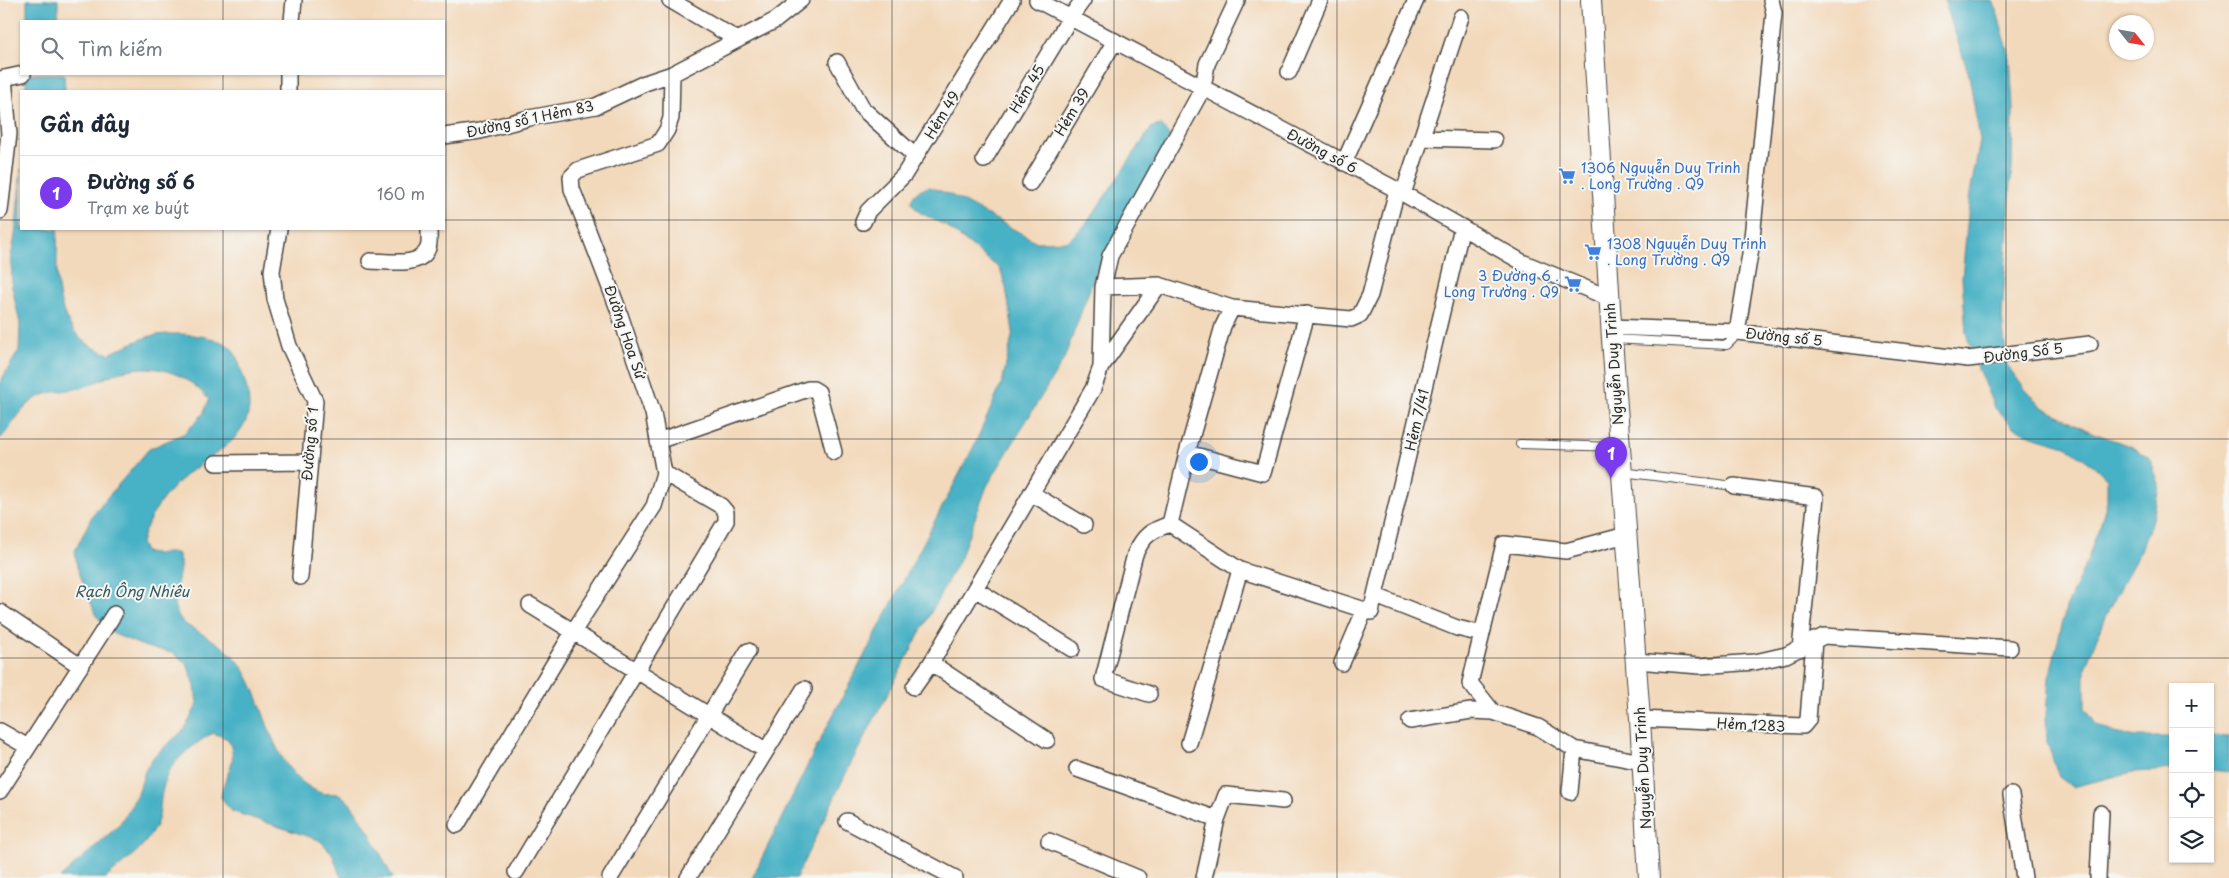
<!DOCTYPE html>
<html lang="vi">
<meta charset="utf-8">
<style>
body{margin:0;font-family:"Playpen Sans",sans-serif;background:#f2f2f3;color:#1f2937}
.controls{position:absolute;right:15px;bottom:15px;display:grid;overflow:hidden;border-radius:0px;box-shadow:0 1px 4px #0004}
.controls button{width:45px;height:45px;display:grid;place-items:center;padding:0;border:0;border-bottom:1px solid #e0e1e3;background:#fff;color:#1f2937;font:25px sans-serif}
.compass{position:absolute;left:2109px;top:15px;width:45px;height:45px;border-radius:50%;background:#fff;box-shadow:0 1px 4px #0004;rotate:121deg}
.you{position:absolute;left:1198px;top:461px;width:18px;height:18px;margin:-12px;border:4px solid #fff;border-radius:50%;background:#1a73e8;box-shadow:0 0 0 8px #1a73e833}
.badge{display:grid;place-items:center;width:32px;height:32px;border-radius:50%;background:#7c3aed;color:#fff;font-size:16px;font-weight:700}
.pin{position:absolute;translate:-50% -41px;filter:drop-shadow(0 1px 2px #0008)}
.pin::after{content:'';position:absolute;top:26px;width:18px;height:15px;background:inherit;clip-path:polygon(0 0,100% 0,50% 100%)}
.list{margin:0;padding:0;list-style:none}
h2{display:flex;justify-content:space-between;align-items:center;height:65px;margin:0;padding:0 20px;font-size:21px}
h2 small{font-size:16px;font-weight:400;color:#747a83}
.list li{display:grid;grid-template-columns:32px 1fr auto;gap:15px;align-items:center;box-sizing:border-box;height:75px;padding:0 20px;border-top:1px solid #e0e1e3}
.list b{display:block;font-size:19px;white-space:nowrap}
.list p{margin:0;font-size:16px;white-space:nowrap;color:#747a83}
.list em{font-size:16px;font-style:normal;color:#747a83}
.icon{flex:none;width:28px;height:28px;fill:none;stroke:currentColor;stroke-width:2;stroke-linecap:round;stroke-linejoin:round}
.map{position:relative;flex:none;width:2229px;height:878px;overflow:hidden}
.search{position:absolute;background:#fff;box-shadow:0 1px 4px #0004;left:20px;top:20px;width:425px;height:55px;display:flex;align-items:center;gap:12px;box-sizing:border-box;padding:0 18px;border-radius:0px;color:#747a83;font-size:19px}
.panel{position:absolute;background:#fff;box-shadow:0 1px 4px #0004;left:20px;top:90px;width:425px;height:140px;border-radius:0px}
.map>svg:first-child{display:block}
</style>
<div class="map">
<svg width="2229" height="878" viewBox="0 0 2229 878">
<rect width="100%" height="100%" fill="#f6f6f2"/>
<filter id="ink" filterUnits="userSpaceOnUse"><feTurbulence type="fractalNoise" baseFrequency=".02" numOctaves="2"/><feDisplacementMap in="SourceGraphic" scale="10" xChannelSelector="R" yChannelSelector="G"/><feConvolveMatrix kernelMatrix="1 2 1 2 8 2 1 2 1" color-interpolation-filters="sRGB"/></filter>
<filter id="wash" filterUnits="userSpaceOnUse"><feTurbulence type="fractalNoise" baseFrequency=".0096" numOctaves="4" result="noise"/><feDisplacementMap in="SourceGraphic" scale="20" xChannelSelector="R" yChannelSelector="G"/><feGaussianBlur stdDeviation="1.12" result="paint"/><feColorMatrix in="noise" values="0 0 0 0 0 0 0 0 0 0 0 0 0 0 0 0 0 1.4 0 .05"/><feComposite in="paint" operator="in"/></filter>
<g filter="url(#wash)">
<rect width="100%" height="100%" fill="#f3d9bb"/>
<!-- water -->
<path fill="#47b1c5" stroke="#396e78" d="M27,0H58V21H27Z
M1944,0H1992L1998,15L2010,57L2013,109L2012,168L2002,317L2007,365L2024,388L2041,406L2091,432L2133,447L2151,460L2159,485L2153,519L2138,555L2105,617L2085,668V708L2096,724L2114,733L2137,737H2173V770L2133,772L2072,787L2059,777L2047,742L2046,714L2049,678L2066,608L2086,563L2101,523L2107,501V479L2094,466L2066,446L2032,436L2012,426L1994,407L1976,364L1966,333L1962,278L1970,193L1980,141L1969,75Z
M26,74H64L65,91H26Z
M1161,125L1170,136L1131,204L1096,272L1064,359L987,486L961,556L851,763L796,878H752L818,744L974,446L1002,383L1013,332L1006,288L1000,269L946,226L919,212L911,203L913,196L921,189L930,187L951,195L1037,242L1068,241L1086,224L1152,127Z
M21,169V229H58C56,279 51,335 109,354C121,348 134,342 147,337C167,331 217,333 232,349C237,356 240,365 242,373C247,387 252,404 247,418C239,444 205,459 186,475C165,493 148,516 141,543L145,552C155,556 166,552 177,553C189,573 161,600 183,622C187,626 194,629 199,632C216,642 232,651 243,668C265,703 268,750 299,779C304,784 315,791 321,793C327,795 335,792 340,795C359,805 382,858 393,878H341L332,853L319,840L231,811L221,797C224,771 240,765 228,739L213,733C200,740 174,759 168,773C165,779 164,786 162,792C159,807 162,814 154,829C144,849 122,864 106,878H60L119,825L138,794L145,771L154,756L184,730L197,705L195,686L187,664L173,653L146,647L114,634L96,616L77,567L75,551L93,514L149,449L185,433L203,414L209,400C189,375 159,363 127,370C111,373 96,384 80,388C62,392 45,390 30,403C18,413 11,428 0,439V382L19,350L20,324L12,287L11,257L15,236Z
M2210,736L2229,737V772L2210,770Z"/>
</g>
<g filter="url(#ink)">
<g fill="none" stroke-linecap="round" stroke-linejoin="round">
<!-- lane casing -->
<g stroke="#494541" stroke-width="10">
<path id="lane" d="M1612,339L1727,345L1733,339V332
M1520,444L1618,447
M1622,472L1734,486"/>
</g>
<!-- street casing -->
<g stroke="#494541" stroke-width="18">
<path id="street" d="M670,0L738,40
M1037,0L1397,190L1522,262L1609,298
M292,21L294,0
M837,62L863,109L916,157
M1289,72L1320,0
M288,74V91
M0,79L23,74
M444,136L480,131L529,118L596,106L645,83L672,74L776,20L801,0
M1422,138L1494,140
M984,160L1070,18L1083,0
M1344,163L1416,0
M1030,183L1115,41
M1403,194L1461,17
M0,211L9,134L4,78
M863,222L868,211L904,175L1012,0
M279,229L272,271L275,299L289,346L315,401L300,577
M370,261C387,261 421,268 428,248C430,243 429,235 429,229
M1159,285L1232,308
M1612,327L1737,332L1968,359L2090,344
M1737,332L1751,248L1774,13L1771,0
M1101,367L1159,285L1103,287
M658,441L808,389H813L818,392L834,452
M1187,453L1263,473L1307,314
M216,463L308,462
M1734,486L1816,497L1800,649
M1031,493L1084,525
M1170,524L1240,570L1189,743
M1240,570L1371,612L1462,227
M975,589L1072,649
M1376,596L1457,628L1482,634
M530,605L765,750
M0,612L80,666
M1636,661L1700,666L1755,662L1786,655L1824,636L2010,648
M931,663L1047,740
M1342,663L1365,609
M914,687L931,663L1093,389L1101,367L1103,287L1110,256L1203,88L1207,64L1237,0
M1149,694L1103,679L1135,554C1144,535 1150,531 1170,524L1187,453L1223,326L1232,308L1351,319L1360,315L1370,295L1397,190
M1493,712L1470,683L1504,544L1566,551L1626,535
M1640,719L1803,726L1808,720L1814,640
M1410,721L1471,711L1493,712L1538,727L1574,749L1642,762
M0,731L28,747
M1077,769L1217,819L1226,795L1283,801
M0,791L114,614
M1570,792L1574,749
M2011,795L2024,878
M847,821L955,878
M457,825L573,632L654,506L664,473L653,413L617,306L572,189L571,177L578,170L658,144L667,130L671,118L672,74
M1049,841L1138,878
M516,872L726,521V512L721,506L664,473
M610,878L748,651
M688,878L804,689
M1204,878L1217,819
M2098,878L2101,813"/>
</g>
<!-- secondary casing -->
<g stroke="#494541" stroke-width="22">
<path id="secondary" d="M1591,0L1612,339L1640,719L1649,878"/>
</g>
<!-- lane -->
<use href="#lane" stroke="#fff" stroke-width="8"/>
<!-- street -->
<use href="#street" stroke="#fff" stroke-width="15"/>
<!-- secondary -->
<use href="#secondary" stroke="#fff" stroke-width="20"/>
</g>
</g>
<!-- grid -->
<path fill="none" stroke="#2b2b2b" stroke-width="1" stroke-opacity="0.55" d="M223,0V21M446,0V878M669,0V878M892,0V878M1114,0V878M1337,0V878M1560,0V878M1783,0V878M2006,0V878M223,74V91M0,220H21M444,220H2229M223,229V878M0,439H2229M0,658H2229"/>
<!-- icons -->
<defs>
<g id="supermarket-bare" transform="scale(1.35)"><path d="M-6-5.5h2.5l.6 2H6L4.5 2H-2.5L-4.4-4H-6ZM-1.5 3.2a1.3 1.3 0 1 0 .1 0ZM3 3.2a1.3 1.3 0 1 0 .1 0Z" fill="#3f7fe0" stroke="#f6f6f2" stroke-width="2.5" paint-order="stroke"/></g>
</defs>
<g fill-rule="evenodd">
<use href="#supermarket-bare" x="1567" y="176"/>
<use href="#supermarket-bare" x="1593" y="252"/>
<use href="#supermarket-bare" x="1573" y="284"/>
</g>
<g text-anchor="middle" stroke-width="4" stroke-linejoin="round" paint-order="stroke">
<!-- street labels -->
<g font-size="14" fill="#2b2b2b" stroke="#f6f6f2">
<text transform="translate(1027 89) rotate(-59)" y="5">Hẻm 45</text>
<text transform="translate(1072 112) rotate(-59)" y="5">Hẻm 39</text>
<text transform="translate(942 115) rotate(-59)" y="5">Hẻm 49</text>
<text transform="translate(530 119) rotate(-12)" y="5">Đường số 1 Hẻm 83</text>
<text transform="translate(1322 151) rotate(28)" y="5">Đường số 6</text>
<text transform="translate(625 332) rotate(71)" y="5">Đường Hoa Sứ</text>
<text transform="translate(1784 337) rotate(6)" y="5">Đường số 5</text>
<text transform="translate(2023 353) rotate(-7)" y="5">Đường Số 5</text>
<text transform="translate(1614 364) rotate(-94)" y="5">Nguyễn Duy Trinh</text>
<text transform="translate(1417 420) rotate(-77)" y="5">Hẻm 7/41</text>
<text transform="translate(310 444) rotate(-85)" y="5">Đường số 1</text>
<text transform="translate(1751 725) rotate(3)" y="5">Hẻm 1283</text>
<text transform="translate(1643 768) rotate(-93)" y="5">Nguyễn Duy Trinh</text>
</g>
<!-- shop labels -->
<g font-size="14" fill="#366cbe" stroke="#f6f6f2" text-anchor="start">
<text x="1581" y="173">1306 Nguyễn Duy Trinh<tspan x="1581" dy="16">. Long Trường . Q9</tspan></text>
<text x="1607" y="249">1308 Nguyễn Duy Trinh<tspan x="1607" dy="16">. Long Trường . Q9</tspan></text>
<text x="1559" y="281" text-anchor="end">3 Đường 6 .<tspan x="1559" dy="16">Long Trường . Q9</tspan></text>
</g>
<!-- water labels -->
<g font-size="15" font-style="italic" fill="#355a61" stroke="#f6f6f2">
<text x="132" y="597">Rạch Ông Nhiêu</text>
</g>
</g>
</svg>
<div class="controls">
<button>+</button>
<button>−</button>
<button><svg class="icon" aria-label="locate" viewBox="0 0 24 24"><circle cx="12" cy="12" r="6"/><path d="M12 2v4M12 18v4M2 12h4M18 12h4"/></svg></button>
<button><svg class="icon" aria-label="layers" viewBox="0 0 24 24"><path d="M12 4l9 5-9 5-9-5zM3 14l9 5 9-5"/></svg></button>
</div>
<svg class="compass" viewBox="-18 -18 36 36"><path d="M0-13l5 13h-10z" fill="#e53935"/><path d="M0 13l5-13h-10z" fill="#747a83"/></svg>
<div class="you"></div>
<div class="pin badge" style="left:1611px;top:478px">1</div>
<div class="search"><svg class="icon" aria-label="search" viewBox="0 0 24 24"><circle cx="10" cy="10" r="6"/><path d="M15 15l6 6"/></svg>Tìm kiếm</div>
<section class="panel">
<h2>Gần đây<small></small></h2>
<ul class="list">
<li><span class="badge">1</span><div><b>Đường số 6</b><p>Trạm xe buýt</p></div><em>160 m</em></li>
</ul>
</section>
</div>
